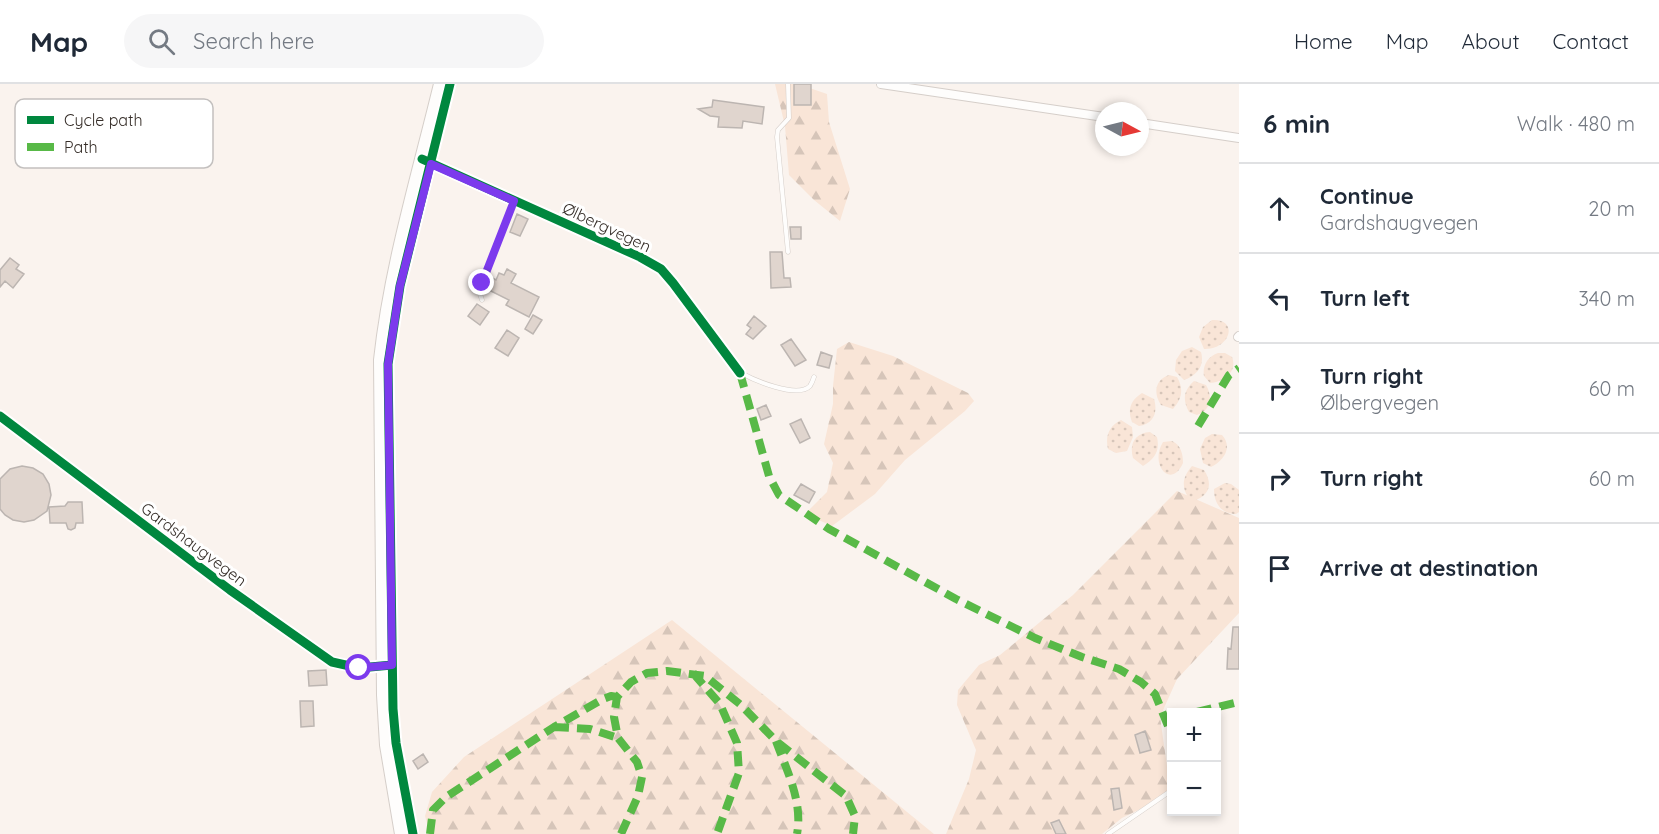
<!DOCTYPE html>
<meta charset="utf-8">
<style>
body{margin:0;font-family:Quicksand,sans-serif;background:#f6f6f7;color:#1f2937}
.controls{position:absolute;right:18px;bottom:18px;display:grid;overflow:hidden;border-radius:0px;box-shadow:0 3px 9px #0003}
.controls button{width:54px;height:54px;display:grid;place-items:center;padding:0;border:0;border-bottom:2px solid #e0e1e3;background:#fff;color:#1f2937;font:30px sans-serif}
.compass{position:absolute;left:1095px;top:18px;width:54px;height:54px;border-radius:50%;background:#fff;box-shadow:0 3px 9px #0003;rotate:97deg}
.stop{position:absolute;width:18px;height:18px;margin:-14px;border:4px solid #7c3aed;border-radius:50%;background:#fff}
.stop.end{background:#7c3aed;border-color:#fff;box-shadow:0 2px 6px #0008}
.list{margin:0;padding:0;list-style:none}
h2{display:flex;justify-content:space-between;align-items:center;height:78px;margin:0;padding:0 24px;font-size:26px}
h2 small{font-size:20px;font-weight:400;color:#747a83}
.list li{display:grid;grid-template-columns:39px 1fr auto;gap:18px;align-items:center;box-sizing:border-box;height:90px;padding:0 24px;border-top:2px solid #e0e1e3}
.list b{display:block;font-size:22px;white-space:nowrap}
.list p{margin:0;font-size:20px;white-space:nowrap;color:#747a83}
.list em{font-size:20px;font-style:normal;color:#747a83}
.icon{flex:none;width:33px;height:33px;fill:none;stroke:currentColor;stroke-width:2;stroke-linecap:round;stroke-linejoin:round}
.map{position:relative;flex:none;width:1239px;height:750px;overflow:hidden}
header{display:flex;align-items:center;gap:36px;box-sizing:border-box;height:84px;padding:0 30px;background:#fff;border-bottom:2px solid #e0e1e3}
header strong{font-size:28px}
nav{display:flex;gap:33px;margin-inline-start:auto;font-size:21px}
.search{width:420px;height:54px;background:#f6f6f7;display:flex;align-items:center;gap:15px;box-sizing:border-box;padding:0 21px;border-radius:33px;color:#747a83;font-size:22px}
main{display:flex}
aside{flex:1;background:#fff}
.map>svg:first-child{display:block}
</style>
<header>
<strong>Map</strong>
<div class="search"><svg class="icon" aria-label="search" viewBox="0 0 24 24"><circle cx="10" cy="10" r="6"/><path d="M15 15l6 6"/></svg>Search here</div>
<nav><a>Home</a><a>Map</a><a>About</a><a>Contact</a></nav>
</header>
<main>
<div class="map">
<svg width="1239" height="750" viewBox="0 0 1239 750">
<defs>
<pattern id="forest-firs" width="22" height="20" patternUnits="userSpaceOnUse" patternTransform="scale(1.5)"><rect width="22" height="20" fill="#f9e5d7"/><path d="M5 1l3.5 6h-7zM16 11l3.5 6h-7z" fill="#d6c5b9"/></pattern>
<pattern id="garden-dots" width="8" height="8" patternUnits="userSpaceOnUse" patternTransform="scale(1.5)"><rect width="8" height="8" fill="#f9e5d7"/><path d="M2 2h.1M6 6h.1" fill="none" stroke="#d6c5b9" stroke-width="1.8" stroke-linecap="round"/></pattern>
</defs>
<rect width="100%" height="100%" fill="#faf3ee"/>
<!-- forest -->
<path fill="url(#forest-firs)" d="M775,0H798L827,10L829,38L850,105L840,137L814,116L789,91L785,42Z
M849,258L893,272L968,309L974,317L965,327L905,376L875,410L832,442L805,430L827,408L833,379L824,360L833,320V302L837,265Z
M1177,407L1239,434V529L1177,595L1160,633L1171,710L1122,734L1102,750H946L969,695L976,666L957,621L958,606L979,581L1000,571L1073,511Z
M672,536L934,750H430L425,732L432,708L464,673Z"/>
<!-- garden -->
<path fill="url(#garden-dots)" d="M1212,236C1239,234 1231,266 1204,265L1199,253L1203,243Z
M1192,263L1201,268C1205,282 1197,291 1184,296L1175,287L1176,276L1182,267Z
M1218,269H1225L1232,273C1238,288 1223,298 1210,299L1204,292C1202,282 1208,272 1218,269Z
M1169,291L1177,293C1184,305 1182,315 1173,325L1161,321C1153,309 1155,296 1169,291Z
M1194,297L1206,301C1213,313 1211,326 1197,331L1189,328C1182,315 1184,306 1194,297Z
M1142,309L1154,315C1158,328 1154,340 1139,342L1132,338C1127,325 1131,316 1142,309Z
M1121,336L1132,343L1133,353L1127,367L1116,369L1108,365C1105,352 1109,342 1121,336Z
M1150,348L1157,353C1160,367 1155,375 1143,382L1133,374C1129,360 1135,349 1150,348Z
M1212,350L1222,351C1233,363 1224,377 1211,383L1203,379L1200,365L1205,354Z
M1172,357C1181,361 1183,370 1183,379C1171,406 1149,381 1163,358Z
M1192,382L1204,386C1212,398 1211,410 1196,416L1188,413C1181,402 1183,392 1192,382Z
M1225,399L1231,400L1239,406V428L1236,430C1221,430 1214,419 1214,405Z"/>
<!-- building -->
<path fill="#e0d5ce" stroke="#bcb5b1" stroke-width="1.5" d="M794,0H811V21H794Z
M713,16L764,23L762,40L743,37L742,44L718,43L719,33L710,32L698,25L712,23Z
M517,130L528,135L520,152L510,148Z
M790,143H801V155H791Z
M770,168H782L784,194H790L791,203L771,204Z
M10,174L19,181L16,185L24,190L13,204L5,197L0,203V186Z
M507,185L516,190L511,199L539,213L529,233L506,221L509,216L485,204L489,192L496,196L499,189L504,191Z
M477,220L489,228L480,241L468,232Z
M533,231L542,236L533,250L525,245Z
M754,232L766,242L753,255L746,250L751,244L747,241Z
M507,246L519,254L508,272L495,264Z
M791,255L806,276L795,282L781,261Z
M821,268L832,272L829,284L817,281Z
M766,321L771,332L761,336L757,325Z
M801,335L810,354L800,359L790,340Z
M22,382L33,384L43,390L49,400L51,411L47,427L34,436L24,438L13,436L5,431L0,425V395L10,385Z
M801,400L815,408L809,419L794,411Z
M68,418H82L83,439H76L75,444L71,446L68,445L66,439H50L49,423L65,422Z
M1233,543H1239V585H1227L1228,564L1231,565Z
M326,586L327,601L309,602L308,587Z
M300,617H313L314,642L301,643Z
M1145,647L1151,666L1140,669L1135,651Z
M423,670L428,678L418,685L413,677Z
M1119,704L1122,724L1114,726L1111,705Z
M1059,736L1066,750H1056L1051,739Z"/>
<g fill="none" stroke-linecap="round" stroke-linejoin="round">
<!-- service casing -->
<g stroke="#d5cec9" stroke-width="5">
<path id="service" d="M788,168L777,53L778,46L789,34L788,0
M482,216L480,210L482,199L513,118
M741,289C754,296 797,315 810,302C812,299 813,296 814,293
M1108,750L1172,706"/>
</g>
<!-- minor casing -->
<g stroke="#d5cec9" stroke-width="10">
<path id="minor" d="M881,0L1104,33
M1140,39L1239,54
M422,75L640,173L661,185L673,199L740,289
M1238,253L1239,252
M0,332L230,506L332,578L359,584L382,582"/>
</g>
<!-- secondary casing -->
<g stroke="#d5cec9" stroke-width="14">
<path id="secondary" d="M401,750L386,661L383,611L380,276C390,183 418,91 440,0"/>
</g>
<!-- service -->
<use href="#service" stroke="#fefdfc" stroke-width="4"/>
<!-- minor -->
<use href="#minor" stroke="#fefdfc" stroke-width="8"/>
<!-- secondary -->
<use href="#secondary" stroke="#fefdfc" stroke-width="12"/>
<!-- quiet -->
<path stroke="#58b947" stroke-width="8" stroke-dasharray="15 8" stroke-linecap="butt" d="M740,289L769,392L779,411L829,445L956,515L1035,554L1082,573L1119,585L1141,598L1155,610L1168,642L1172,640
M1198,342L1229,291L1239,284
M693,589L720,620L737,659L739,689L717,750
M1197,628L1234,619L1239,614
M554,643L590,645L618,654
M776,657C787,687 803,718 797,750
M430,750L433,726L446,713L554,643L603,615L611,612L617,613
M621,750L638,712L642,693L637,678L618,654L614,633L617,613L631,598L647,589L667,587L705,592L741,621L776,657L846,712L855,732L853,750"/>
<!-- cycleway casing -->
<g stroke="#fff" stroke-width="13">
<path id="cycleway" d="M422,75L640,173L661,185L673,199L740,289
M0,332L230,506L332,578L359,584L392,581
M413,750L396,659L393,625L388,280L400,202L450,0"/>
</g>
<!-- cycleway -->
<use href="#cycleway" stroke="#00873e" stroke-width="9"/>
</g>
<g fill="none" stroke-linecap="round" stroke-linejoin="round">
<!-- route -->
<path stroke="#7c3aed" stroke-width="8" d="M359,584L392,581L388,280L400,202L431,80L514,117L482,199"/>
</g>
<g text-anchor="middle" stroke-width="6" stroke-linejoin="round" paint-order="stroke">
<!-- street labels -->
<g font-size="16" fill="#362e29" stroke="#fff">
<text transform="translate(607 143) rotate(25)" y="6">Ølbergvegen</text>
<text transform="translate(194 460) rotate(37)" y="6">Gardshaugvegen</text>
</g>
</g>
<!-- legend -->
<rect x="15" y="15" width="198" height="69" rx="9" fill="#fff" stroke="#c3c0bf" stroke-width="1.5"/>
<rect x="27" y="32" width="27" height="8" fill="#00873e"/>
<rect x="27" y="59" width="27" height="8" fill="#58b947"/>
<g font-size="16" fill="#362e29">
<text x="64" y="42">Cycle path</text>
<text x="64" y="69">Path</text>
</g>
</svg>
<div class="controls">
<button>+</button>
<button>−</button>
</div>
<svg class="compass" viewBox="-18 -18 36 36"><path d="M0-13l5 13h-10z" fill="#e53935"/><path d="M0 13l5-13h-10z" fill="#747a83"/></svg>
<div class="stop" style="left:359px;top:584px"></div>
<div class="stop end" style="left:482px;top:199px"></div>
</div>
<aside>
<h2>6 min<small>Walk · 480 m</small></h2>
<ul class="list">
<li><svg class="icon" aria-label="ahead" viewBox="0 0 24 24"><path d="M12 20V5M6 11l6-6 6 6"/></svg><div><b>Continue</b><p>Gardshaugvegen</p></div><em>20 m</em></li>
<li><svg class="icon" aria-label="left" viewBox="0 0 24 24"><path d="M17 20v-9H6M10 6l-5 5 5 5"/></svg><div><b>Turn left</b></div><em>340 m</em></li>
<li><svg class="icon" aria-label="right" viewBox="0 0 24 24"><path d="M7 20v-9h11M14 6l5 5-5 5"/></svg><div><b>Turn right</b><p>Ølbergvegen</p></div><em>60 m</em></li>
<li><svg class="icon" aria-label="right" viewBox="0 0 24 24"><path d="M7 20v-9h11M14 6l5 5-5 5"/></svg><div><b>Turn right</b></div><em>60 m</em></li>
<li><svg class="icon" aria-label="arrive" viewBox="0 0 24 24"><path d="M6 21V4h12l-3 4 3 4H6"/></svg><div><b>Arrive at destination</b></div></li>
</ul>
</aside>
</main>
